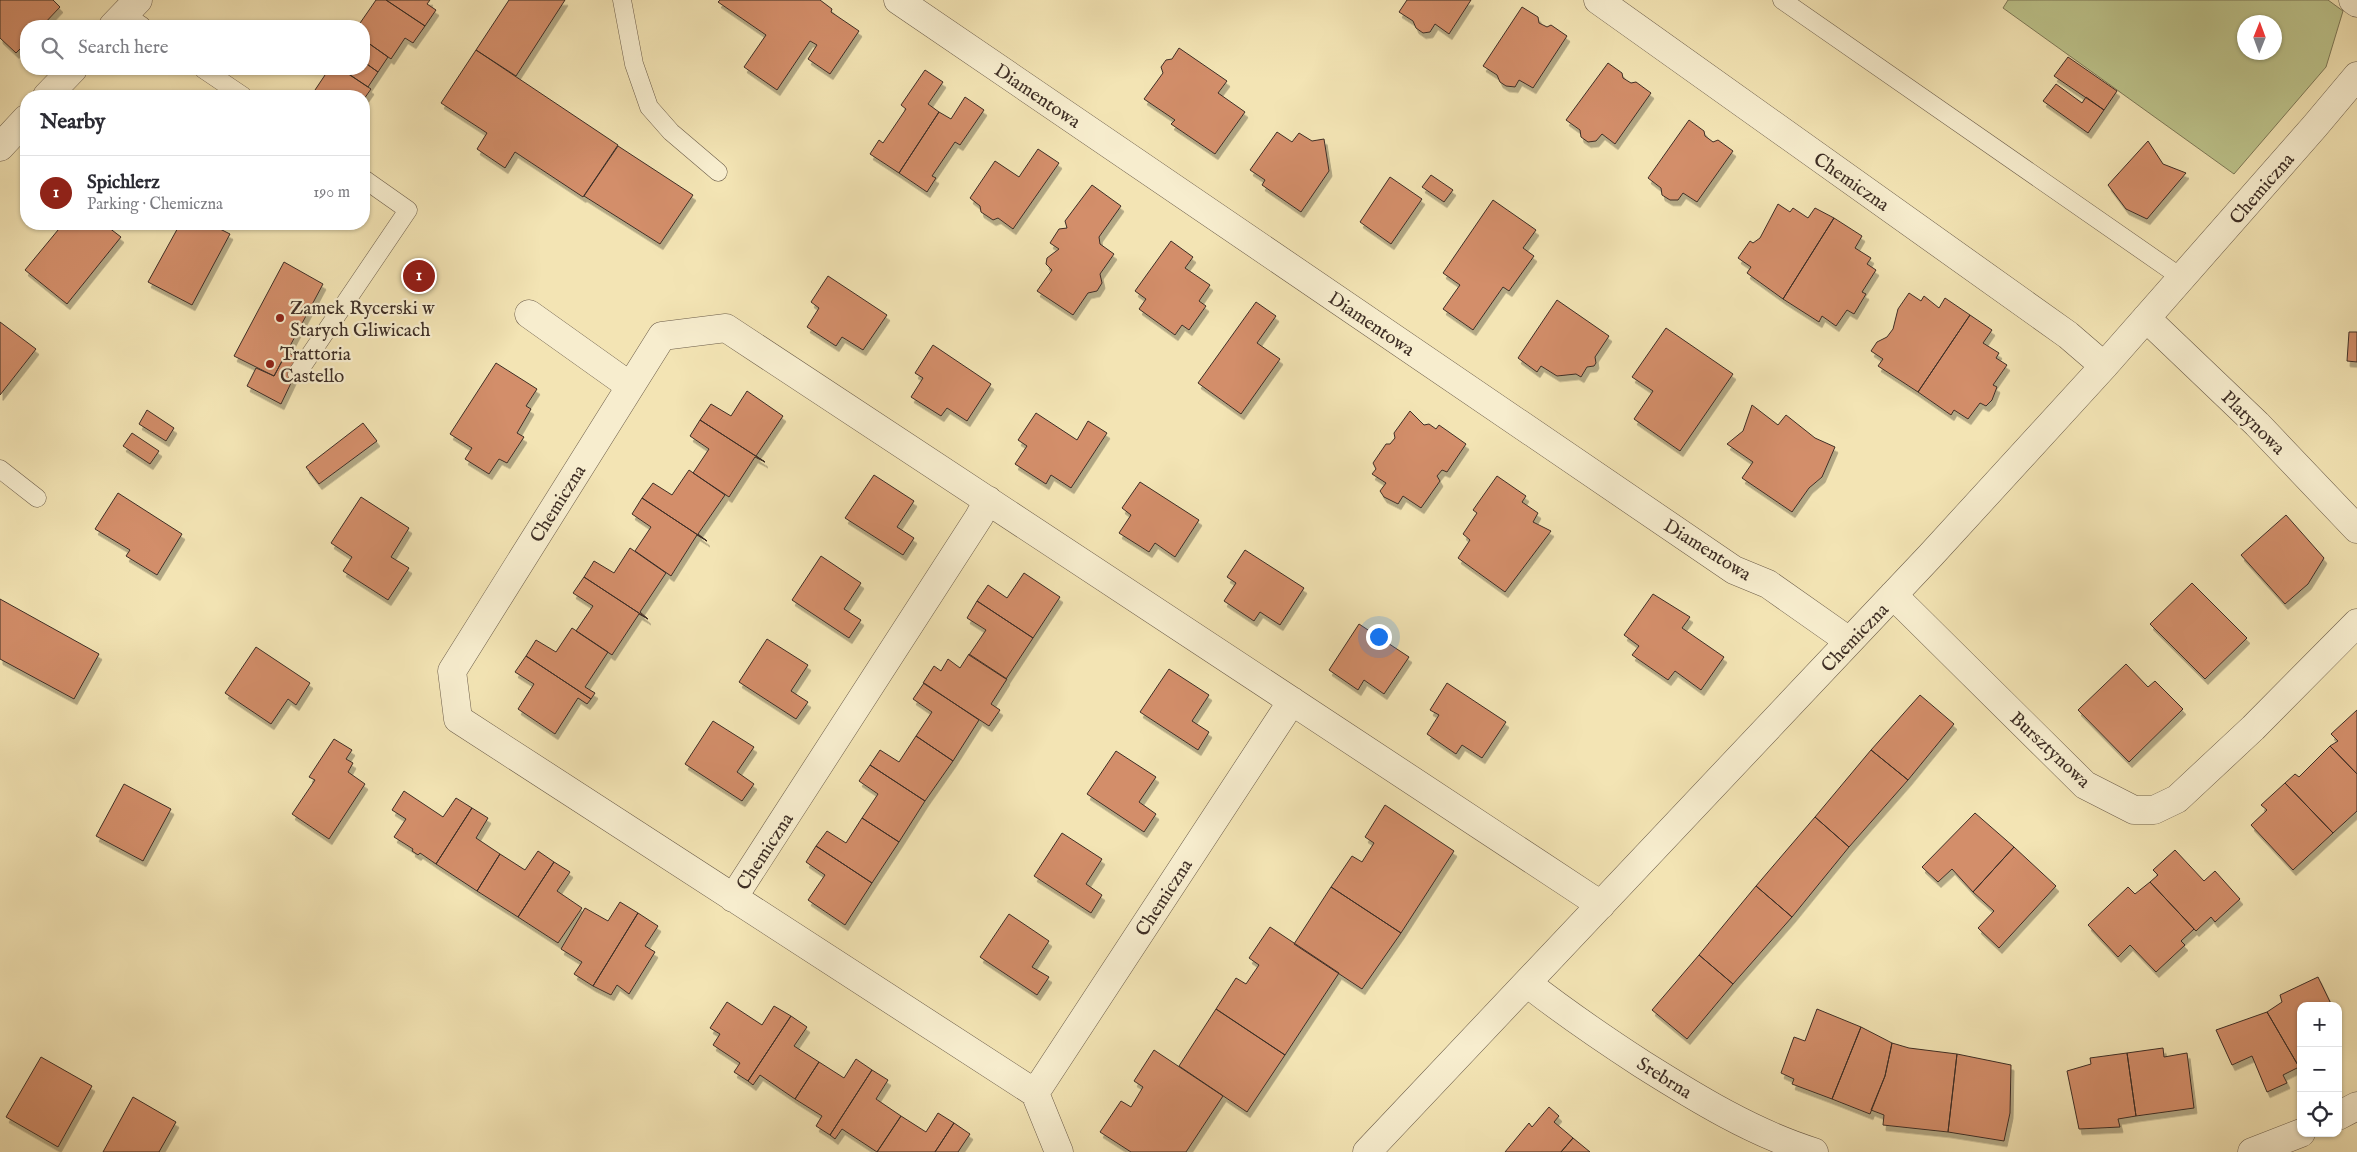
<!DOCTYPE html>
<meta charset="utf-8">
<style>
body{margin:0;font-family:"IM FELL English",serif;background:#f2f2f3;color:#2b2b33}
.controls{position:absolute;right:15px;bottom:15px;display:grid;overflow:hidden;border-radius:10px;box-shadow:0 1px 4px #0004}
.controls button{width:45px;height:45px;display:grid;place-items:center;padding:0;border:0;border-bottom:1px solid #e1e1e2;background:#fff;color:#2b2b33;font:25px sans-serif}
.compass{position:absolute;left:2237px;top:15px;width:45px;height:45px;border-radius:50%;background:#fff;box-shadow:0 1px 4px #0004;rotate:1deg}
.you{position:absolute;left:1378px;top:636px;width:18px;height:18px;margin:-12px;border:4px solid #fff;border-radius:50%;background:#1a73e8;box-shadow:0 0 0 8px #1a73e833}
.badge{display:grid;place-items:center;width:32px;height:32px;border-radius:50%;background:#8f2418;color:#fff;font-size:16px;font-weight:700}
.pin{position:absolute;translate:-50% -50%;border:2px solid #fff;box-shadow:0 1px 5px #0006}
.list{margin:0;padding:0;list-style:none}
h2{display:flex;justify-content:space-between;align-items:center;height:65px;margin:0;padding:0 20px;font-size:21px}
h2 small{font-size:16px;font-weight:400;color:#7c7c81}
.list li{display:grid;grid-template-columns:32px 1fr auto;gap:15px;align-items:center;box-sizing:border-box;height:75px;padding:0 20px;border-top:1px solid #e1e1e2}
.list b{display:block;font-size:19px;white-space:nowrap}
.list p{margin:0;font-size:16px;white-space:nowrap;color:#7c7c81}
.list em{font-size:16px;font-style:normal;color:#7c7c81}
.icon{flex:none;width:28px;height:28px;fill:none;stroke:currentColor;stroke-width:2;stroke-linecap:round;stroke-linejoin:round}
.map{position:relative;flex:none;width:2357px;height:1152px;overflow:hidden}
.search{position:absolute;background:#fff;box-shadow:0 1px 4px #0004;left:20px;top:20px;width:350px;height:55px;display:flex;align-items:center;gap:12px;box-sizing:border-box;padding:0 18px;border-radius:20px;color:#7c7c81;font-size:19px}
.panel{position:absolute;background:#fff;box-shadow:0 1px 4px #0004;left:20px;top:90px;width:350px;height:140px;border-radius:20px}
.map>svg:first-child{display:block}
</style>
<div class="map">
<svg width="2357" height="1152" viewBox="0 0 2357 1152">
<defs>
<filter id="shadow"><feDropShadow dx="3" dy="5.5" stdDeviation="0" flood-color="#0004"/></filter>
</defs>
<rect width="100%" height="100%" fill="#f3e4b4"/>
<filter id="stains"><feTurbulence type="fractalNoise" baseFrequency=".004" numOctaves="4"/><feColorMatrix values="0 0 0 0 .2 0 0 0 0 .09 0 0 0 0 .02 0 0 0 .5 -.17"/></filter>
<radialGradient id="worn" r=".72"><stop offset=".6" stop-color="#630" stop-opacity="0"/><stop offset="1" stop-color="#630" stop-opacity=".3"/></radialGradient>
<!-- green -->
<path fill="#bdc48c" stroke="#7e7958" fill-rule="evenodd" d="M2008,0H2328L2343,11L2326,67L2234,174L2003,8ZM2244,22H2274V52H2244Z"/>
<!-- building -->
<path fill="#d38e6b" stroke="#3e2e25" filter="url(#shadow)" d="M0,0H53L60,7L42,26H26V43L16,53L0,38Z
M376,0H386L425,26L413,43L405,38L391,59L364,40V26H358Z
M386,0H430L427,4L436,10L425,26Z
M509,0H565L516,76L476,50Z
M720,0H820L832,9L831,12L859,31L830,74L808,59L817,45L810,41L777,90L744,67L766,35L718,2Z
M1407,0H1471L1449,34L1435,24L1430,32L1423,33L1416,28L1413,21L1399,12Z
M1522,7L1538,17L1539,23L1547,27L1551,25L1567,36L1533,88L1519,80L1515,87L1506,86L1500,82L1497,75L1483,66Z
M364,40L388,57L378,72L364,62Z
M1179,48L1227,81L1218,93L1245,112L1215,154L1171,124L1175,120L1144,99L1163,73L1161,67L1166,60L1172,59Z
M476,50L618,145L583,197L515,152L505,168L477,149L487,133L441,103Z
M2068,57L2117,91L2104,110L2054,76Z
M364,62L378,72L368,87L341,69H364Z
M1608,63L1622,73L1623,78L1631,83L1636,82L1651,93L1615,144L1602,134L1596,141L1588,142L1581,137L1580,130L1566,120Z
M329,69H341L371,89L364,99V96H311Z
M925,70L943,82L928,104L939,112L899,173L870,154L879,140L883,143L906,109L901,105Z
M2056,84L2082,103L2086,97L2104,110L2088,133L2043,101Z
M965,97L984,110L960,145L955,142L932,176L936,178L927,192L899,173L939,112L951,119Z
M1689,120L1704,131L1705,136L1713,142L1718,140L1733,151L1697,202L1683,193L1678,200H1670L1662,195L1661,188L1648,178Z
M1277,132L1292,142L1299,133L1312,141L1324,139L1329,171L1301,212L1262,185L1265,180L1250,170Z
M2148,141L2163,164L2186,173L2147,219L2126,209L2108,185Z
M618,146L693,195L660,244L584,196Z
M1038,149L1059,163L1013,229L998,218L993,220L981,212L980,206L970,198L995,161L1019,177Z
M1431,175L1453,190L1444,202L1422,187Z
M1390,177L1422,199L1391,244L1360,222Z
M1092,185L1121,206L1099,237L1100,244L1114,254L1100,274L1102,283L1097,291L1088,293L1073,315L1037,291L1052,270L1046,264L1047,258L1059,249L1050,243L1059,229L1067,228L1065,221Z
M1493,200L1536,230L1523,248L1534,256L1509,291L1503,287L1473,330L1443,309L1460,285L1443,273Z
M1778,204L1790,212L1793,208L1808,218L1815,208L1834,218L1783,299L1747,273L1751,267L1738,258L1750,241L1753,243L1760,238Z
M1834,218L1862,236L1855,248L1871,258L1867,264L1876,270L1862,292L1866,294L1854,314L1847,310L1836,326L1822,316L1819,322L1783,299Z
M63,224H104L121,237L67,304L25,270Z
M180,224H210L230,234L192,305L148,282Z
M1171,241L1193,257L1185,268L1210,285L1199,301L1206,306L1189,330L1182,325L1175,335L1139,309L1146,299L1135,291Z
M284,262L323,284L274,376L234,356Z
M828,276L887,315L863,350L842,337L836,346L807,327L819,308L811,302Z
M1909,293L1921,301L1924,296L1939,308L1945,298L1970,315L1918,392L1878,366L1883,359L1871,351L1877,342L1887,337L1893,329L1898,309Z
M1557,300L1609,336L1595,357L1596,363L1594,366L1587,367L1581,377L1576,374L1557,376L1541,366L1537,372L1518,358Z
M1256,302L1276,316L1257,343L1280,359L1241,414L1198,383Z
M1970,315L1992,330L1983,343L1999,353L1996,358L2007,365L1993,385L1997,387L1992,400L1986,406L1980,403L1968,419L1954,410L1951,415L1918,392Z
M0,322L36,349L0,395Z
M1666,328L1733,374L1680,451L1634,419L1653,391L1632,377Z
M2349,332H2357V362L2347,361Z
M933,345L991,384L967,421L947,408L941,416L911,397L923,378L915,373Z
M287,352L302,360L281,404L247,386L256,368L274,376Z
M496,363L537,389L526,406L531,409L517,433L524,437L507,463L499,459L489,474L465,459L472,448L450,434Z
M747,391L783,416L756,456L765,462L700,420L711,404L731,416Z
M1752,405L1778,425L1786,415L1815,438L1835,447L1822,477L1809,488L1792,512L1742,478L1753,462L1727,444L1743,431Z
M147,410L174,428L166,441L139,424Z
M1410,411L1424,425L1429,424L1436,429L1439,425L1466,444L1447,472L1442,470L1437,476L1440,481L1421,508L1403,496L1398,504L1384,497L1380,491L1386,483L1372,474L1376,469L1373,463L1386,444H1390L1395,438L1394,433Z
M1036,413L1077,440L1088,421L1107,433L1071,488L1051,475L1046,484L1015,464L1027,446L1018,440Z
M700,420L765,462L755,457L729,497L693,473L709,449L690,436Z
M363,423L377,441L319,484L306,467Z
M132,433L159,451L150,464L123,446Z
M689,470L725,495L698,534L707,541L642,498L653,483L672,495Z
M874,475L914,501L897,527L914,538L903,555L845,518Z
M1497,476L1526,496L1522,502L1538,513L1533,522L1551,531L1505,592L1458,558L1470,540L1463,534L1477,513L1473,510Z
M1140,482L1199,520L1175,557L1155,543L1149,552L1119,533L1131,515L1122,508Z
M118,493L182,534L157,575L126,556L130,550L95,529Z
M361,497L409,528L391,557L409,568L388,600L343,571L352,557L331,543Z
M642,498L707,541L697,535L671,576L635,551L651,527L632,514Z
M2286,515L2324,558L2308,584L2285,604L2241,555Z
M630,548L666,573L640,612L648,619L584,577L594,561L614,573Z
M1245,550L1304,588L1280,625L1260,612L1254,621L1224,601L1236,583L1227,577Z
M821,556L861,583L844,609L861,620L849,638L792,600Z
M1024,573L1060,597L1033,638L977,601L988,585L1007,598Z
M584,577L648,619L639,614L612,655L576,631L593,606L573,593Z
M2192,583L2247,638L2205,679L2150,624Z
M1653,594L1690,617L1682,628L1724,657L1701,690L1675,671L1668,680L1632,655L1639,646L1624,635Z
M0,599L99,654L74,699L0,659Z
M977,601L1033,638L1006,679L969,655L986,630L967,618Z
M1359,624L1409,657L1384,694L1364,680L1358,690L1329,670Z
M572,628L608,652L585,687L595,693L591,699L526,656L536,640L556,652Z
M767,639L808,665L791,691L808,702L796,719L739,682Z
M256,647L310,683L296,705L288,699L271,724L225,693Z
M969,654L1007,679L991,704L1000,710L989,726L923,683L934,666L941,671L948,659L960,668Z
M526,656L591,699L587,704L578,698L555,734L518,709L534,684L515,672Z
M2126,664L2148,687L2155,681L2183,709L2129,762L2078,710Z
M1169,669L1209,695L1192,721L1209,732L1198,750L1140,712Z
M924,683L979,720L953,761L916,736L932,712L913,699Z
M1447,683L1506,722L1482,758L1462,745L1456,754L1427,734L1439,715L1430,710Z
M1920,695L1954,724L1908,780L1871,750Z
M2357,710V774L2330,746L2338,741L2331,734Z
M713,721L754,747L737,772L754,784L742,801L685,764Z
M916,736L953,761L925,801L870,765L880,750L899,762Z
M334,739L352,750L346,759L353,763L348,772L365,784L329,839L292,814L315,780L309,777Z
M2330,746L2357,774V811L2333,833L2285,783L2295,774L2299,777Z
M1871,750L1908,780L1849,847L1815,817Z
M1116,751L1156,777L1139,802L1156,814L1144,832L1087,794Z
M870,765L925,801L899,842L862,818L878,794L859,781Z
M2285,783L2333,833L2293,870L2251,825L2267,810L2261,805Z
M124,784L171,809L143,861L96,836Z
M404,791L443,817L456,798L472,808L436,864L420,853L418,855L412,851L413,849L394,837L406,819L392,810Z
M1385,805L1454,851L1401,933L1331,887L1352,856L1362,862L1374,843L1365,837Z
M472,808L488,818L476,838L500,854L477,891L436,864Z
M1975,813L2014,847L1973,892L1952,869L1938,882L1922,867Z
M1815,817L1849,847L1792,917L1756,886Z
M862,818L899,842L872,883L816,846L827,831L846,843Z
M1062,833L1102,859L1086,884L1102,895L1091,913L1034,876Z
M816,846L872,883L845,925L808,900L825,875L806,862Z
M2014,847L2056,886L1999,948L1978,928L1994,911L1973,892Z
M2175,850L2204,881L2215,871L2240,899L2215,922L2211,917L2196,931L2150,882L2158,875L2153,870Z
M538,851L554,862L518,917L477,891L500,854L525,870Z
M554,862L570,872L557,891L582,908L558,943L518,917Z
M2150,882L2194,929L2181,941L2185,945L2156,972L2130,945L2118,957L2088,925L2128,887L2135,894Z
M1756,886L1792,917L1733,984L1699,955Z
M1331,887L1401,933L1362,989L1294,944Z
M620,902L638,913L593,986L574,974L582,962L561,949L585,908L608,921Z
M638,913L658,926L645,946L655,952L629,994L617,985L611,995L593,986Z
M1009,914L1049,941L1032,967L1049,977L1037,995L980,957Z
M1270,927L1339,973L1285,1055L1216,1009L1236,978L1246,984L1259,965L1249,958Z
M1699,955L1733,984L1687,1039L1652,1010Z
M2318,977L2332,1006H2301V1066L2299,1067L2267,1012L2282,1002L2280,995Z
M727,1002L762,1025L774,1006L791,1016L748,1081L734,1072L740,1063L713,1045L720,1034L710,1028Z
M1216,1009L1285,1055L1247,1112L1179,1066Z
M1817,1009L1861,1027L1832,1099L1792,1084L1794,1079L1781,1073L1794,1037L1805,1041Z
M2267,1012L2299,1067L2283,1075L2287,1083L2267,1092L2252,1056L2232,1065L2216,1030Z
M791,1016L807,1027L794,1046L819,1062L795,1099L760,1075L753,1085L748,1081Z
M1861,1027L1892,1043L1885,1076L1870,1114L1832,1099Z
M1892,1043L1909,1048L1957,1054L1948,1132L1883,1125L1884,1115L1871,1110L1885,1076Z
M2163,1048L2164,1057L2187,1053L2194,1108L2136,1116L2127,1053Z
M1154,1050L1223,1096L1186,1152H1131L1100,1132L1121,1101L1131,1107L1143,1087L1134,1081Z
M2127,1053L2136,1116L2118,1119L2120,1127L2079,1129L2067,1071L2091,1064L2090,1058Z
M1957,1054L2011,1065L2010,1113L2004,1141L1948,1132Z
M41,1057L92,1086L58,1147L6,1117Z
M856,1059L872,1070L830,1135L816,1126L822,1116L795,1099L819,1062L844,1078Z
M872,1070L888,1080L876,1099L901,1116L877,1152L842,1129L835,1139L830,1135Z
M133,1097L176,1122L159,1152H103Z
M1549,1107L1559,1116L1554,1122L1573,1138L1561,1152H1505L1529,1123L1532,1127Z
M938,1113L954,1123L935,1152H877L901,1116L926,1132Z
M954,1123L970,1134L958,1152H935Z
M1573,1138L1590,1152H1561Z"/>
<g fill="none" stroke-linecap="round" stroke-linejoin="round">
<!-- service casing -->
<g stroke="#6b5c49" stroke-width="19">
<path id="service" d="M622,0L634,64L649,107L671,132L718,172
M1782,0L2182,278
M124,14L142,26
M203,69L243,96
M297,374L408,210L364,179
M0,469L37,498"/>
</g>
<!-- minor casing -->
<g stroke="#6b5c49" stroke-width="29">
<path id="minor" d="M898,0L1734,570L1768,584L1849,641
M1598,0L2068,335L2104,366
M2353,0L2357,3
M113,26L138,0
M47,96L73,69
M0,147L26,119
M529,314L630,386
M2146,318L2257,424L2357,529
M1893,595L2085,785L2134,810H2154L2177,799L2253,728L2357,623
M733,898L979,517L988,500
M1527,983C1564,1012 1602,1038 1642,1064C1696,1098 1753,1133 1814,1152
M1035,1093L1292,701
M2338,1116L2357,1106
M1059,1152L1035,1093L458,719L452,671L662,336L726,328L1601,905
M1367,1152L1931,555L2104,366L2315,126L2357,76
M2252,1152L2301,1133"/>
</g>
<!-- service -->
<use href="#service" stroke="#f7edce" stroke-width="18"/>
<!-- minor -->
<use href="#minor" stroke="#f7edce" stroke-width="28"/>
</g>
<!-- markers -->
<g fill="#8f2418" stroke="#f7edce" stroke-width="2">
<circle cx="280" cy="318" r="5"/>
<circle cx="270" cy="364" r="5"/>
</g>
<g text-anchor="middle" stroke-width="4.5" stroke-linejoin="round" paint-order="stroke">
<!-- street labels -->
<g font-size="19" fill="#3e2e25" stroke="#f7edce">
<text transform="translate(1038 95) rotate(34)" y="7">Diamentowa</text>
<text transform="translate(1852 181) rotate(35)" y="7">Chemiczna</text>
<text transform="translate(2261 188) rotate(-49)" y="7">Chemiczna</text>
<text transform="translate(1372 323) rotate(34)" y="7">Diamentowa</text>
<text transform="translate(2254 422) rotate(45)" y="7">Platynowa</text>
<text transform="translate(557 503) rotate(-58)" y="7">Chemiczna</text>
<text transform="translate(1708 549) rotate(32)" y="7">Diamentowa</text>
<text transform="translate(1854 637) rotate(-46)" y="7">Chemiczna</text>
<text transform="translate(2051 749) rotate(43)" y="7">Bursztynowa</text>
<text transform="translate(764 851) rotate(-57)" y="7">Chemiczna</text>
<text transform="translate(1163 897) rotate(-57)" y="7">Chemiczna</text>
<text transform="translate(1665 1077) rotate(32)" y="7">Srebrna</text>
</g>
<!-- poi labels -->
<g font-size="19" fill="#3e2e25" stroke="#f7edce" text-anchor="start">
<text x="290" y="314">Zamek Rycerski w<tspan x="290" dy="22">Starych Gliwicach</tspan></text>
<text x="280" y="360">Trattoria<tspan x="280" dy="22">Castello</tspan></text>
</g>
</g>
<rect width="100%" height="100%" filter="url(#stains)"/>
<rect width="100%" height="100%" fill="url(#worn)"/>
</svg>
<div class="controls">
<button>+</button>
<button>−</button>
<button><svg class="icon" aria-label="locate" viewBox="0 0 24 24"><circle cx="12" cy="12" r="6"/><path d="M12 2v4M12 18v4M2 12h4M18 12h4"/></svg></button>
</div>
<svg class="compass" viewBox="-18 -18 36 36"><path d="M0-13l5 13h-10z" fill="#e53935"/><path d="M0 13l5-13h-10z" fill="#7c7c81"/></svg>
<div class="you"></div>
<div class="pin badge" style="left:419px;top:276px">1</div>
<div class="search"><svg class="icon" aria-label="search" viewBox="0 0 24 24"><circle cx="10" cy="10" r="6"/><path d="M15 15l6 6"/></svg>Search here</div>
<section class="panel">
<h2>Nearby<small></small></h2>
<ul class="list">
<li><span class="badge">1</span><div><b>Spichlerz</b><p>Parking · Chemiczna</p></div><em>190 m</em></li>
</ul>
</section>
</div>
